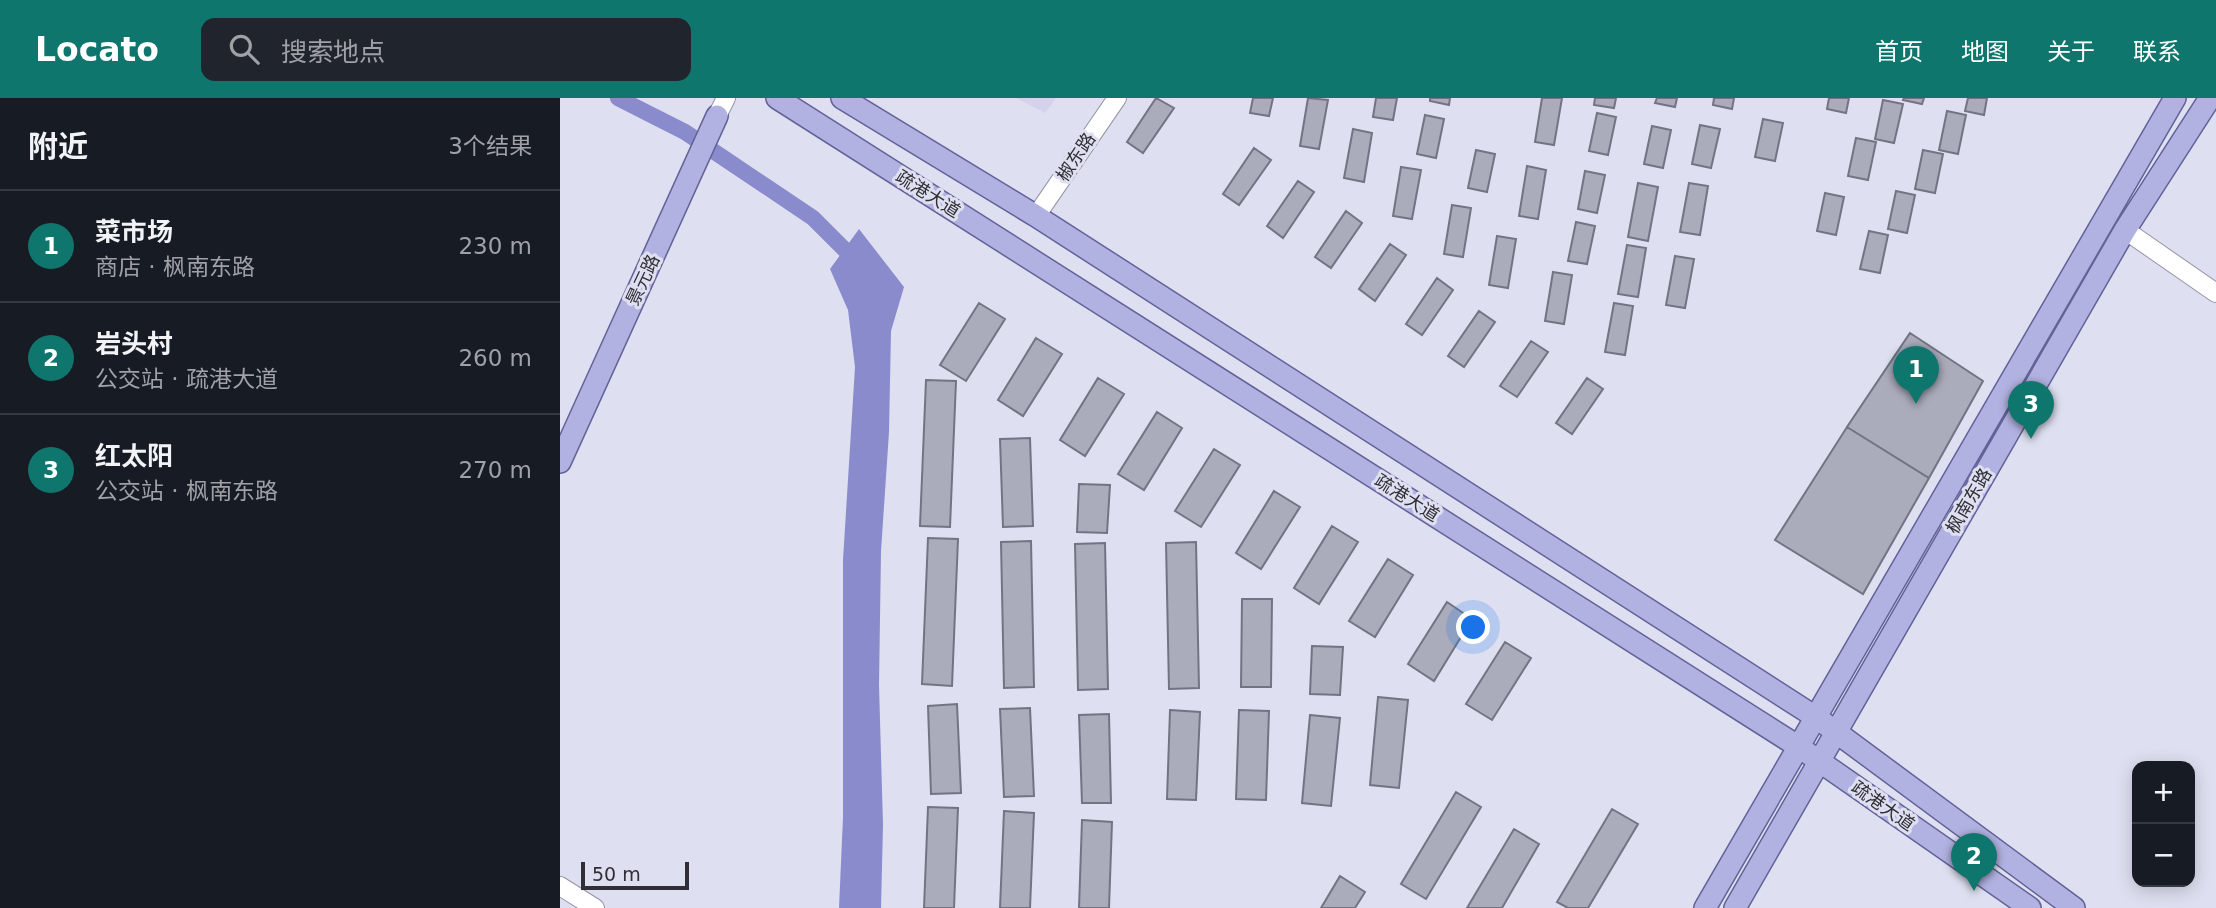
<!DOCTYPE html>
<html lang="zh">
<meta charset="utf-8">
<style>
body{margin:0;font-family:"DejaVu Sans","Noto Sans SC",sans-serif;background:#20242c;color:#f1f3f6}
.controls{position:absolute;right:21px;bottom:21px;display:grid;overflow:hidden;border-radius:14px;box-shadow:0 4px 18px #0003}
.controls button{width:63px;height:63px;display:grid;place-items:center;padding:0;border:0;border-bottom:2px solid #363941;background:#171b24;color:#f1f3f6;font:35px sans-serif}
.scale{position:absolute;left:21px;bottom:18px;width:108px;box-sizing:border-box;padding-left:7px;border:4px solid #2f2f35;border-top:0;font-size:19px;line-height:24px;white-space:nowrap;color:#2f2f35;-webkit-text-stroke:5px #dedff0;paint-order:stroke}
.you{position:absolute;left:914px;top:530px;width:24px;height:24px;margin:-18px;border:5px solid #fff;border-radius:50%;background:#1a73e8;box-shadow:0 0 0 10px #1a73e833}
.badge{display:grid;place-items:center;width:46px;height:46px;border-radius:50%;background:#0f766e;color:#fff;font-size:23px;font-weight:700}
.pin{position:absolute;translate:-50% -58px;filter:drop-shadow(0 2px 4px #0008)}
.pin::after{content:'';position:absolute;top:37px;width:24px;height:21px;background:inherit;clip-path:polygon(0 0,100% 0,50% 100%)}
.list{margin:0;padding:0;list-style:none}
h2{display:flex;justify-content:space-between;align-items:center;height:91px;margin:0;padding:0 28px;font-size:30px}
h2 small{font-size:23px;font-weight:400;color:#9ea1a6}
.list li{display:grid;grid-template-columns:46px 1fr auto;gap:21px;align-items:center;box-sizing:border-box;height:112px;padding:0 28px;border-top:2px solid #363941}
.list b{display:block;font-size:26px;white-space:nowrap}
.list p{margin:0;font-size:23px;white-space:nowrap;color:#9ea1a6}
.list em{font-size:23px;font-style:normal;color:#9ea1a6}
.icon{flex:none;width:38px;height:38px;fill:none;stroke:currentColor;stroke-width:2;stroke-linecap:round;stroke-linejoin:round}
.map{position:relative;flex:none;width:1656px;height:810px;overflow:hidden}
header{display:flex;align-items:center;gap:42px;box-sizing:border-box;height:98px;padding:0 35px;background:#0f766e;color:#fff}
header strong{font-size:33px}
nav{display:flex;gap:38px;margin-inline-start:auto;font-size:24px}
.search{width:490px;height:63px;background:#20242c;display:flex;align-items:center;gap:18px;box-sizing:border-box;padding:0 24px;border-radius:14px;color:#9ea1a6;font-size:26px}
main{display:flex}
aside{flex:1;background:#171b24}
.map>svg:first-child{display:block}
</style>
<header>
<strong>Locato</strong>
<div class="search"><svg class="icon" aria-label="search" viewBox="0 0 24 24"><circle cx="10" cy="10" r="6"/><path d="M15 15l6 6"/></svg>搜索地点</div>
<nav><a>首页</a><a>地图</a><a>关于</a><a>联系</a></nav>
</header>
<main>
<aside>
<h2>附近<small>3个结果</small></h2>
<ul class="list">
<li><span class="badge">1</span><div><b>菜市场</b><p>商店 · 枫南东路</p></div><em>230 m</em></li>
<li><span class="badge">2</span><div><b>岩头村</b><p>公交站 · 疏港大道</p></div><em>260 m</em></li>
<li><span class="badge">3</span><div><b>红太阳</b><p>公交站 · 枫南东路</p></div><em>270 m</em></li>
</ul>
</aside>
<div class="map">
<svg width="1656" height="810" viewBox="0 0 1656 810">
<rect width="100%" height="100%" fill="#dedff0"/>
<!-- built -->
<path fill="#d3d4ec" d="M456,0H496L485,15Z"/>
<!-- water -->
<path fill="#8a8bcd" d="M299,131L344,189L331,233L329,334L321,453L319,587L323,727L321,810H279L283,719V462L295,269L288,212L270,171Z"/>
<g fill="none" stroke-linecap="round" stroke-linejoin="round">
<!-- canal -->
<path stroke="#8a8bcd" stroke-width="16" d="M58,0L125,34L253,120L299,166"/>
</g>
<!-- building -->
<path fill="#aaabbb" stroke="#737483" stroke-width="2" d="M596,0L614,10L583,55L567,44Z
M693,0H713L709,18L690,15Z
M748,0L768,2L759,51L740,48Z
M816,0H837L833,22L813,19Z
M870,0H890L889,7L870,3Z
M982,0H1002L994,47L975,44Z
M1035,0H1056L1054,10L1034,7Z
M1097,0H1117L1115,9L1095,5Z
M1154,0H1174L1172,11L1153,7Z
M1269,0H1289L1286,15L1267,11Z
M1344,0H1364L1362,6L1343,2Z
M1408,0H1427L1424,17L1405,13Z
M1323,2L1343,6L1334,45L1315,41Z
M1387,13L1406,17L1398,56L1379,52Z
M1037,15L1056,19L1048,57L1029,53Z
M865,17L884,21L876,60L857,56Z
M1203,21L1223,25L1215,63L1195,59Z
M1140,27L1160,31L1151,70L1132,66Z
M1092,28L1111,32L1103,70L1084,66Z
M793,31L812,35L804,84L784,80Z
M1296,40L1316,44L1308,82L1288,78Z
M694,50L711,62L679,107L663,96Z
M916,52L935,56L927,94L908,90Z
M1363,52L1383,56L1375,95L1355,91Z
M967,68L986,72L978,121L959,118Z
M841,69L861,72L852,121L833,118Z
M1025,73L1045,77L1037,115L1018,111Z
M738,83L754,94L723,140L707,128Z
M1078,85L1098,89L1088,143L1068,139Z
M1129,85L1148,88L1140,137L1120,134Z
M1336,93L1355,97L1347,135L1328,131Z
M1265,95L1284,99L1276,137L1257,133Z
M892,107L911,110L903,159L884,156Z
M786,113L802,125L771,170L755,159Z
M1016,124L1035,128L1027,166L1008,163Z
M1309,133L1328,137L1320,175L1300,171Z
M937,138L956,141L948,190L929,187Z
M830,146L846,157L815,203L799,191Z
M1067,147L1086,150L1078,199L1058,196Z
M1115,158L1134,161L1125,210L1106,207Z
M993,174L1012,177L1004,226L985,223Z
M877,180L893,192L862,237L846,226Z
M419,205L445,221L406,283L380,267Z
M1054,205L1073,208L1065,257L1045,254Z
M919,213L935,224L904,269L888,258Z
M1350,235L1423,283L1369,380L1287,329Z
M476,240L502,256L463,318L438,302Z
M971,243L988,254L957,299L940,288Z
M538,280L564,296L525,358L500,342Z
M1027,280L1043,291L1012,336L996,325Z
M366,282L396,283L390,429L360,428Z
M597,314L622,330L584,392L558,376Z
M1287,329L1369,380L1303,496L1215,442Z
M470,340L473,428L443,429L440,341Z
M654,351L680,367L641,429L615,413Z
M519,386L550,387L547,435L517,434Z
M714,393L740,409L701,471L676,455Z
M772,428L798,444L759,506L734,490Z
M368,440L398,441L392,588L362,586Z
M471,443L474,589L444,590L441,444Z
M636,444L639,590L609,591L606,445Z
M545,445L548,591L518,592L515,446Z
M828,461L853,477L815,539L789,523Z
M682,501H712L711,589H681Z
M887,504L912,521L874,583L848,566Z
M945,544L971,560L932,622L906,606Z
M752,548L783,549L780,597L750,596Z
M818,599L848,602L839,690L810,687Z
M397,606L401,695L371,696L368,608Z
M470,610L474,698L444,699L440,611Z
M610,612L640,614L636,702L607,701Z
M679,612L709,613L706,702L676,701Z
M549,616L551,705H522L519,617Z
M750,617L780,620L771,708L742,705Z
M896,694L921,709L866,801L841,786Z
M368,709L398,710L394,810H364Z
M1052,711L1078,726L1028,810H1008L997,804Z
M444,713L474,715L470,810H440Z
M522,722L552,724L549,810H519Z
M954,731L979,746L942,810H907Z
M780,778L805,794L795,810H761Z"/>
<g fill="none" stroke-linecap="round" stroke-linejoin="round">
<!-- minor casing -->
<g stroke="#9495a4" stroke-width="20">
<path id="minor" d="M157,18L166,0
M476,118L557,0
M1565,132L1656,195
M0,788L35,810"/>
</g>
<!-- major casing -->
<g stroke="#626298" stroke-width="24">
<path id="major" d="M217,0L1239,649L1470,810
M282,0L476,118L1257,620L1514,810
M0,364L157,18
M1145,810L1615,0
M1175,810L1565,132L1650,0"/>
</g>
<!-- minor -->
<use href="#minor" stroke="#fff" stroke-width="18"/>
<!-- major -->
<use href="#major" stroke="#b2b2e2" stroke-width="21"/>
</g>
<g text-anchor="middle" stroke-width="6" stroke-linejoin="round" paint-order="stroke">
<!-- street labels -->
<g font-size="18" fill="#2f2f35" stroke="#dedff0">
<text transform="translate(516 59) rotate(-56)" y="6">椒东路</text>
<text transform="translate(368 96) rotate(32)" y="6">疏港大道</text>
<text transform="translate(83 182) rotate(-65)" y="6">景元路</text>
<text transform="translate(847 400) rotate(32)" y="6">疏港大道</text>
<text transform="translate(1409 403) rotate(-60)" y="6">枫南东路</text>
<text transform="translate(1323 708) rotate(35)" y="6">疏港大道</text>
</g>
</g>
</svg>
<div class="controls">
<button>+</button>
<button>−</button>
</div>
<div class="scale">50 m</div>
<div class="you"></div>
<div class="pin badge" style="left:1356px;top:306px">1</div>
<div class="pin badge" style="left:1414px;top:793px">2</div>
<div class="pin badge" style="left:1471px;top:341px">3</div>
</div>
</main>
